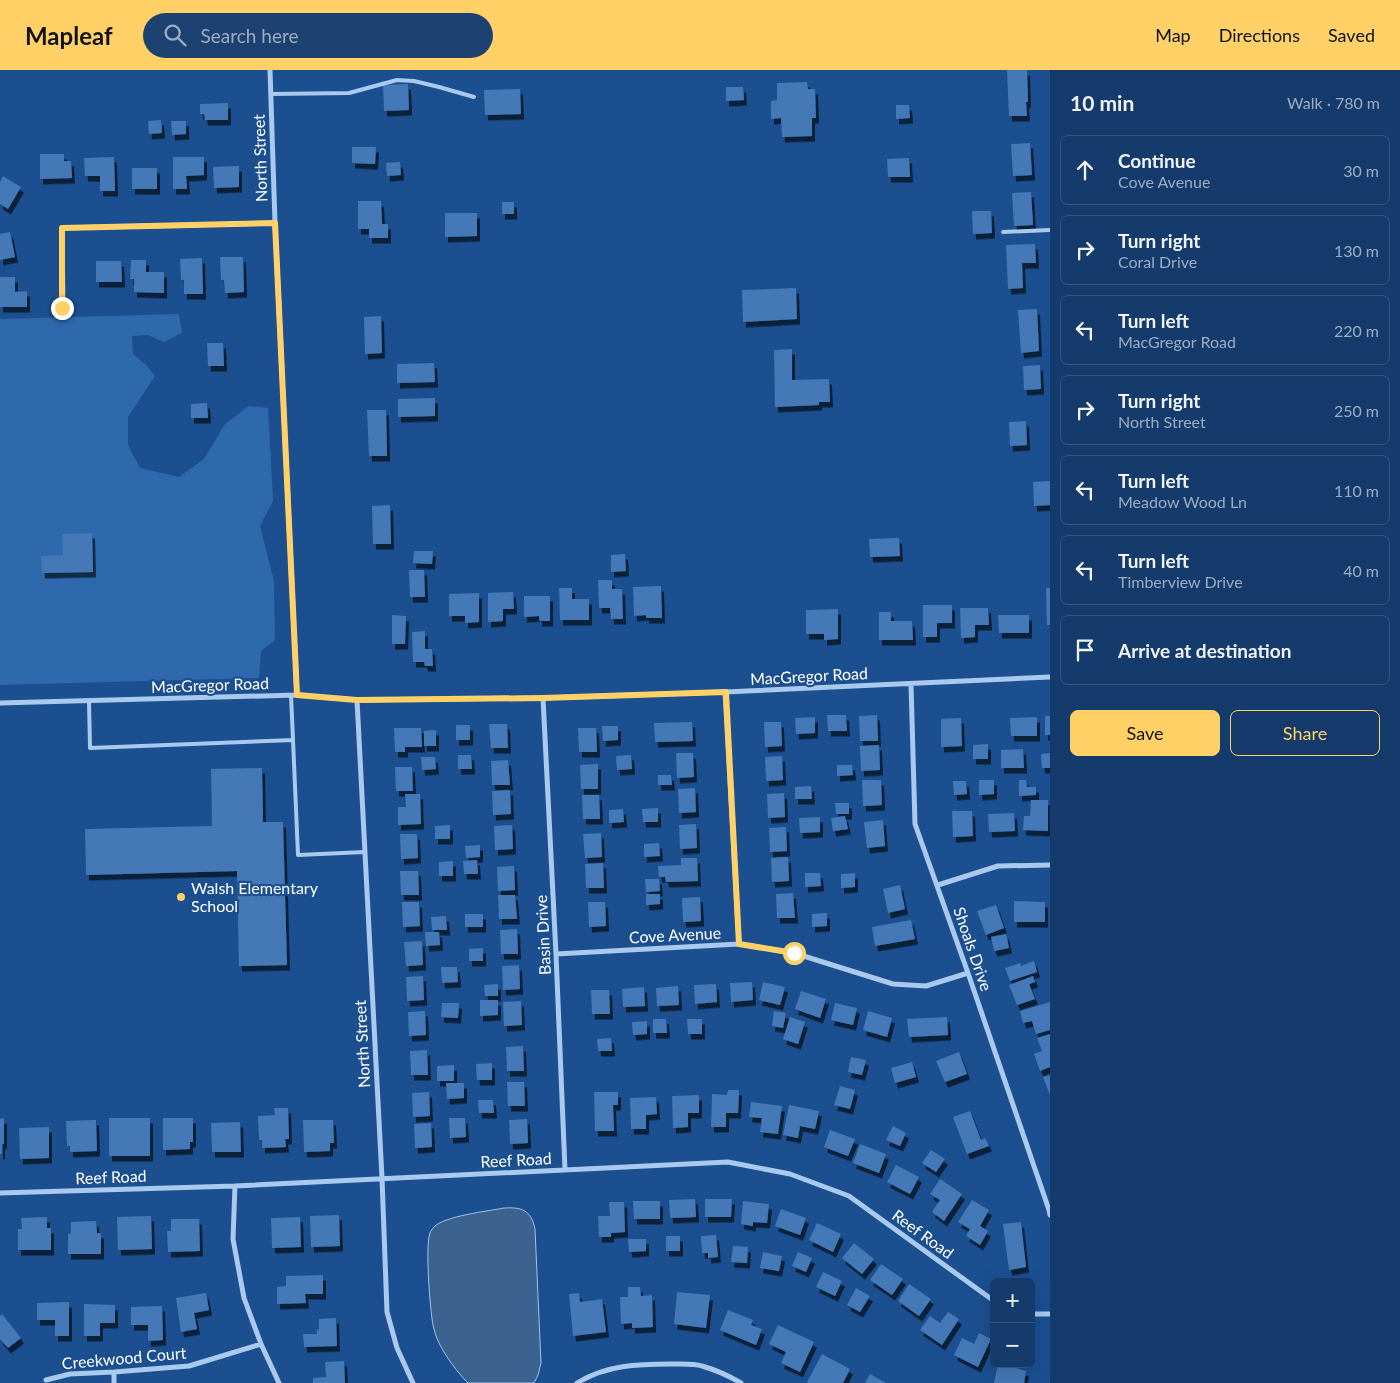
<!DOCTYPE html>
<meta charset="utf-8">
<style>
body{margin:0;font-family:Lato,sans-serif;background:#1d4271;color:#f1f3f6}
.controls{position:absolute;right:15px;bottom:15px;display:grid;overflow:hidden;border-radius:8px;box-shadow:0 5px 20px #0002}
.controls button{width:45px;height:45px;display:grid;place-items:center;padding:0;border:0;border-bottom:1px solid #33557e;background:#143b6b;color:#f1f3f6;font:25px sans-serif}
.stop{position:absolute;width:15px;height:15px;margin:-11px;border:4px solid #ffd166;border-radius:50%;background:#fff}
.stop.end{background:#ffd166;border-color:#fff;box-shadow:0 1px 5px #0008}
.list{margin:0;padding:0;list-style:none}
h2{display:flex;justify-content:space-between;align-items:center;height:65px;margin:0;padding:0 20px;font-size:21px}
h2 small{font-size:16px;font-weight:400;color:#9dadc1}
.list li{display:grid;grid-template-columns:32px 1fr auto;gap:15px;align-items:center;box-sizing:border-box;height:70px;margin:0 10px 10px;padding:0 10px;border:1px solid #33557e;border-radius:8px}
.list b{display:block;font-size:19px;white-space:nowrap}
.list p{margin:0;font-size:16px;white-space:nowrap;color:#9dadc1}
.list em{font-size:16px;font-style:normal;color:#9dadc1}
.actions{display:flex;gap:10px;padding:15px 20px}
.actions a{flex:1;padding:11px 0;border:1px solid #ffd166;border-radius:8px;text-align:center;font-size:18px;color:#ffd166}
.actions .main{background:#ffd166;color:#111}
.icon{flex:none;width:28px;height:28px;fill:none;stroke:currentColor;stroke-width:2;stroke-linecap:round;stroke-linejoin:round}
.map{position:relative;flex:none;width:1050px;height:1313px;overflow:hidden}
header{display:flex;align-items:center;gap:30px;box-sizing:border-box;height:70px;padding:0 25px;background:#ffd166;color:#111}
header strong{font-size:24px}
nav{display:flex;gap:28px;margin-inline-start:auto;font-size:18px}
.search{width:350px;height:45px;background:#1d4271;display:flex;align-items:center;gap:12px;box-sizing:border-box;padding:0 18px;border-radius:28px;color:#9dadc1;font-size:19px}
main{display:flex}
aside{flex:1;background:#143b6b}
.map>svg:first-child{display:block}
</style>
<header>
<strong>Mapleaf</strong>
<div class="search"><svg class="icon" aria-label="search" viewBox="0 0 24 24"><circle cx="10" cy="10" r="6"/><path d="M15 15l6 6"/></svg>Search here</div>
<nav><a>Map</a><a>Directions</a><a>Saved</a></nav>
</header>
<main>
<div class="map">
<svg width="1050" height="1313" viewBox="0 0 1050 1313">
<defs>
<filter id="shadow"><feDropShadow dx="3" dy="5.5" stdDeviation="0" flood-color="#0009"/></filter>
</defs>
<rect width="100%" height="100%" fill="#1b4f8f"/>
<!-- green -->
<path fill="#2e69ad" d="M179,244L182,263L164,272L148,265L132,266L133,284L146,295L155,306L128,347V375L140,398L179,407L204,389L225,354L249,336L268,338L273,431L260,456L274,511L275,570L261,581L259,608L0,615V249Z"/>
<!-- water -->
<path fill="#3c6290" stroke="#9cc4f0" d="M504,1138C522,1137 531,1140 535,1159L541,1293L538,1305L534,1313H468C457,1302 446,1287 439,1273C436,1267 434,1260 433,1255C430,1239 425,1176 430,1163C430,1162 433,1158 434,1157C444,1146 489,1141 504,1138Z"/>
<!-- building -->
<path fill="#4478b7" filter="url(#shadow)" d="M1007,0H1027L1028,32H1026L1027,46H1009Z
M807,12L808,19H815L816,48H812V66L782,67L781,48L771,49V31L777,30V13Z
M408,14L409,40L384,41L383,15Z
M726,17H743L744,30L726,31Z
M520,19L521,44L485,45L484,20Z
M228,33V50H205L204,44H200V34Z
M896,35H909L910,48L896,49Z
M161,50L162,63L149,64L148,51Z
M171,51H186V64L172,65Z
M1030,73L1032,105L1013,106L1011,74Z
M352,77H376L375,94L352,93Z
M40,84H64V91H71L72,108L40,109Z
M114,87L115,121H100V106H85L84,88Z
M173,87H204V105L186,106L187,119H173Z
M909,88L910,107H888L887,89Z
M400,92L401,105L387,106L386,93Z
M239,96V117L214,118L213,97Z
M132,98H157V119H132Z
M3,106L21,117L8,139L0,134V112Z
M1031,122L1033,155L1014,156L1012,123Z
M358,131H381L382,154H388V168H369V159H358Z
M502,132H514V144H502Z
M972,141H991L992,163L973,164Z
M445,143H477V166L445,167Z
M10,162L15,187L0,190V164Z
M1035,174L1036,193H1022L1023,218L1008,219L1006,175Z
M220,187H243L244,222L225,223L224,210H221Z
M202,188L203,224H184V210H181L180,189Z
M131,190H146V202H164V223L134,222V209H130Z
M96,191H121L122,212H96Z
M0,207H15V222L27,221V237H0Z
M796,218L797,249L743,252L742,220Z
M1037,239L1039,281L1021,283L1018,240Z
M381,246L382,283L365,284L364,247Z
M207,273H223L224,296H208Z
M792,279V310L829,309L830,332H819V335L775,337L774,280Z
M434,293L435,312L397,313V294Z
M1040,295L1041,319L1024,320L1023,296Z
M435,328V346L398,347V329Z
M207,333L208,348H191V334Z
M367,340H386L387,386H369Z
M1026,351L1027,375L1010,376L1009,352Z
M1050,411V435L1034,436L1033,412Z
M390,435L391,474H373L372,436Z
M92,463L93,502L42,503L41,486L63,485L62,464Z
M899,468L900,486L870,487L869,469Z
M414,481H433L432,494L413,493Z
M625,484L626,501L611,502V485Z
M409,500H424L425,527H410Z
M598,510H612V519H622L623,549H611L610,538H599Z
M661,516L662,548H646V545L634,546L633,517Z
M559,518H572V529H589V550H560Z
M1046,518H1050V555H1047Z
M513,522L514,539H503V551L488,552V523Z
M479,523V552L465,553V546H449V524Z
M524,526H550V551H539V546L524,547Z
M923,535H952V553H937V567H923Z
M960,538H988L989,555H975V567L961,568Z
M838,539V569L824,570V564H806V540Z
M879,542H891V551H912L913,570H879Z
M392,545L406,546L405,574H392Z
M998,545H1029V563H999Z
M425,561V579H432L433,596H425L424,592H413L412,562Z
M827,645H846L847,661H828Z
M877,645L878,671H860L859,646Z
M1045,646H1050V665H1045Z
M815,647V663L796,664L795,648Z
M1037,647V666H1011L1010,648Z
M961,648L962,676L941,677V649Z
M692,652L693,671L655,672L654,653Z
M764,652H781L782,676L765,677Z
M489,654H507L508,678H491Z
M456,655H470V670H456Z
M602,656H618V670L603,671Z
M394,658H421L422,677H405V682H395Z
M578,658H596L597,682H579Z
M436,660V676H424V661Z
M988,674V689H973V675Z
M879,675L880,700L861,701L860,676Z
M1023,679L1024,698H1001V680Z
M676,683H693L694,707L677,708Z
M1050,683V698H1042L1041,684Z
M458,685H471L472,699H458Z
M631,685L632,699L617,700L616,686Z
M782,686L783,710L766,711L765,687Z
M421,687H435L436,699L422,700Z
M508,690L510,715H492L491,691Z
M598,694V719H581L580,695Z
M837,695H852L853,705L837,706Z
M395,697H412L413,721H396Z
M262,698L263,752H283L287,895L239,896L237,801L86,805L85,759L212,756L211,699Z
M658,705H671L672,715H658Z
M862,710H881L882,735L863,736Z
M979,710H994V724L979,725Z
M1019,710H1026L1027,717H1036V725L1019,726Z
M953,711H966L967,724L954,725Z
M811,716L812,729H795V717Z
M695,718L696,742L679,743L678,719Z
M510,720L511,744L493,745L492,721Z
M784,723L785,747L768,748L767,724Z
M405,724H420L421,754L398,755V737H406Z
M582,725H599L600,749H583Z
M1031,730H1048V761L1023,760L1024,746H1030Z
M835,733H849V744H836Z
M658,738V752H643L642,739Z
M623,739L624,752L609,753V740Z
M952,741H972L973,766L953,767Z
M1014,743L1015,761L989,762L988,744Z
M845,746L848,759L833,761L831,748Z
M820,747V762L800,763L799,748Z
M883,750L885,776L867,778L864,752Z
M696,754L697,778L680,779L679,755Z
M450,755V769H435V756Z
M512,755L513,779L495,780L494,756Z
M786,757L787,781L770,782L769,758Z
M601,763L602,787L585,788L583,764Z
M400,764H417L418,788L401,789Z
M659,773L660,786L644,787V774Z
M480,775V787L466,788L465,776Z
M788,787L789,811L772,812L771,788Z
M681,788H697L698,811L666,812L665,807H659L658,796L681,795Z
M477,790L478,804H464L463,791Z
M453,791V806H439V792Z
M603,793L604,818H586L585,794Z
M514,796L515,820L498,821L497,797Z
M400,801H418L419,825H401Z
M805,803H820L821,816L805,817Z
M855,803V817L841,818V804Z
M645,809H659L660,821L646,822Z
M900,815L905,839L888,843L883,819Z
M793,823L795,848H777L776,824Z
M646,824H660V834L646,835Z
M498,825H515L517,849H499Z
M700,827L701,851L683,852L682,828Z
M1014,831L1045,832V852H1014Z
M402,832H419L420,856L403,857Z
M588,832H605L606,856L589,857Z
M996,835L1004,858L986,865L977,841Z
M827,843V856L812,857V844Z
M465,844H483V857H465Z
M446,846L447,860H432L431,847Z
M911,850L915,869L875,876L872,857Z
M517,859L518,884H501L500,860Z
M425,862H439L440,875L426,876Z
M1006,864L1009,878L994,881L991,867Z
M422,871L423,895L406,896L404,872Z
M483,878V891H469V879Z
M1034,891L1037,902L1010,911L1005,898L1020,893L1021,896Z
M519,895L520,919L503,920L502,896Z
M441,897H457L458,912L442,913Z
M423,906L424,930L407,931L406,907Z
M1033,906L1035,912L1029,914L1035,929L1017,935L1009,915Z
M752,912L753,930L731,932L730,913Z
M763,912L785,917L780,935L759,930Z
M498,914V926H485L484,915Z
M716,914L717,932L695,934L694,915Z
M678,916L679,935L657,936L656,918Z
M644,917L645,936L623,937L622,919Z
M591,920H609L610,944H592Z
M801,921L826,929L820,948L795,939Z
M480,930H498V945L480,946Z
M521,931L522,955L504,956L503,932Z
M1050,932V960L1036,964L1032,951L1023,953L1020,941Z
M442,933H459L458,948L441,947Z
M835,933L857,938L853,955L831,950Z
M425,941L426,965L409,966L408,942Z
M774,941L786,943L783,958L772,956Z
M868,941L892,948L887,967L863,960Z
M790,947L805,952L798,974L783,969Z
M947,947L948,965L909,967L907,949Z
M653,949H666L667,963H653Z
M687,949H702V964H688Z
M647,951V964L633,965L632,952Z
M1050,964V997L1040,1001L1034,984L1042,981L1037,968Z
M611,968L612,981H598L597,969Z
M523,976L524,1001H507L506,977Z
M427,980L428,1005H411L410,981Z
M959,982L967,1004L945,1012L936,991Z
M851,987L866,990L862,1005L848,1002Z
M912,992L916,1007L895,1013L891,998Z
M492,993V1010H477L476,994Z
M454,995V1011H437V996Z
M1050,1005V1025L1043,1007Z
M507,1012H524L525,1036H508Z
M446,1013H464V1028L447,1029Z
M840,1016L855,1020L850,1039L834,1035Z
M728,1020H739L738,1043H726V1057H711L712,1024L727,1025Z
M429,1022L430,1046L413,1047L412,1023Z
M594,1022H618V1035H613L614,1061H595Z
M699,1025V1043H688V1057L673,1058L672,1026Z
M656,1027L657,1044L646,1045V1059H631L630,1028Z
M478,1030H493L494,1043H479Z
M751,1032L782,1036L778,1064L760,1062L762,1048L749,1047Z
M789,1035L819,1041L815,1059L800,1056L798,1068L783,1065Z
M274,1038H288L289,1069H285L286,1077L262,1078V1070H259L258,1046L275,1045Z
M970,1041L981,1070L985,1068L989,1076L967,1084L953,1047Z
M4,1048V1074H2V1084H0V1049Z
M109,1048H150V1086H109Z
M163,1048H193V1072H190V1079L163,1080Z
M449,1048H465L466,1067L450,1068Z
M527,1049L528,1073L510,1074L509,1050Z
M96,1050L97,1081L70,1082V1076H67L66,1051Z
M303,1050H333L334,1073H330V1081L304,1082Z
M240,1052L241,1082H212L211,1053Z
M431,1053L432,1077L415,1078L414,1054Z
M893,1056L906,1063L900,1076L886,1070Z
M49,1057V1088L20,1089L19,1058Z
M830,1060L855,1069L848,1086L824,1077Z
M860,1074L886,1084L879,1103L853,1093Z
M931,1080L945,1089L936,1102L922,1093Z
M896,1095L919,1107L910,1124L887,1112Z
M940,1109L962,1124L944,1151L932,1142L940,1130L930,1124Z
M695,1129L696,1147L670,1148L669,1130Z
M705,1129H732L731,1147H705Z
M972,1130L989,1140L980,1156L988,1161L980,1175L966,1166L970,1159L958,1152Z
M633,1131H660V1149H634Z
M743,1131L769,1134L767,1153L753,1152V1156L741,1154Z
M609,1132H624L625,1162L611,1163V1167H599L598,1146H610Z
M781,1139L806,1148L800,1165L775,1156Z
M339,1145L340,1176L311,1177L310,1146Z
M151,1146L152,1179L118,1180L117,1147Z
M47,1147V1158H51V1180H18V1159H22L21,1148Z
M300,1147L301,1177L272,1178L271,1148Z
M171,1149H199L200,1181L168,1182L167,1161H171Z
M96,1151L97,1163H101V1184H68V1164L71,1163V1152Z
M1021,1152L1026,1197L1009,1200L1003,1154Z
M817,1153L841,1164L833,1182L809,1170Z
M716,1165L718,1187L708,1188V1183H702L701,1166Z
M666,1166H680V1181H666Z
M628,1169H646V1181L629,1182Z
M854,1173L874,1189L862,1204L842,1188Z
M733,1176L748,1177L747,1193L731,1192Z
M763,1182L782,1186L779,1201L760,1198Z
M798,1182L812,1188L806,1202L792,1196Z
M881,1194L903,1209L892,1225L870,1210Z
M823,1202L842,1211L835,1226L816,1217Z
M323,1205V1224H305L306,1233L277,1234V1217L286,1216V1206Z
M909,1214L931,1229L919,1246L898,1231Z
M628,1217H640L641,1226L652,1225L653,1257L632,1258V1253L621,1254L620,1227H628Z
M856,1218L870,1226L860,1242L847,1235Z
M677,1222L710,1225L706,1258L674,1254Z
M206,1223L209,1240L194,1243L197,1259L181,1262L176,1228Z
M579,1223L580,1232L602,1229L606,1262L573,1266L569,1224Z
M69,1232V1266H55V1250H37V1233Z
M84,1234L115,1235V1253H100V1266H84Z
M162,1236L163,1270L148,1271V1255H131V1237Z
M728,1240L753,1250L751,1255L762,1259L756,1275L720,1260Z
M948,1242L959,1249L942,1275L920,1260L930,1246L940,1253Z
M2,1244L21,1268L8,1278L0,1269V1246Z
M336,1248L337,1276L304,1277L303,1264H317V1260L319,1259V1249Z
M778,1255L814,1272L800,1302L781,1293L786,1282L769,1274Z
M979,1263L991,1269L978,1297L954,1285L962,1268L974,1274Z
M822,1284L850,1299L843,1313H809L807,1312Z
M344,1291L345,1313H313V1308L326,1307L325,1292Z
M998,1294H1012V1297L1026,1301L1024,1313H994Z
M870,1304L886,1313H865Z"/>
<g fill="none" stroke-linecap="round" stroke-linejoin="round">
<!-- lane -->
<path stroke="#a9c9ee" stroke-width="4" d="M271,24L349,23L397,10L414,11L439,17L474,27
M1003,162L1050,160
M89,631L90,678L293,670L291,625
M293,670L298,785L365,782"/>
<!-- street -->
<path stroke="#a9c9ee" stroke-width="5" d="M270,0L275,153L297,625
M63,239L62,158L275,153
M911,614L915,754L968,903L1049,1140L1050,1145
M725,622L739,874
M543,628L556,884L565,1100
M357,630L382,1108L387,1242L397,1278L413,1313
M0,633L297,625L357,630L543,628L725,622L1050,607
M938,815L998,796L1050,795
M556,884L739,874L794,883L893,914L926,916L968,903
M235,1116L233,1169L244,1228L261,1274L279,1313
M0,1123L235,1116L728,1092L790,1104L849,1126L994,1231
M1031,1244H1050
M46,1310L70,1304L114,1302L189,1296L261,1274
M114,1313V1302
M577,1313C606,1295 638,1294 671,1294C681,1294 693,1293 702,1296C716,1300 729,1306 741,1313"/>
</g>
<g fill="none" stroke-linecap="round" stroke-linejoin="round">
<!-- route -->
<path stroke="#ffd166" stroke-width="6" d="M62,238V158L275,153L297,625L357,630L543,628L726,622L739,874L794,883"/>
</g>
<!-- markers -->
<circle fill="#ffd166" stroke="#1b4f8f" stroke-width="2" cx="181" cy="827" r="5"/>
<g text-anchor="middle" stroke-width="4.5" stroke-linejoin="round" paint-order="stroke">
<!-- street labels -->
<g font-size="16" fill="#fff" stroke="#1b4f8f">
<text transform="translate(260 88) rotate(-92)" y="6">North Street</text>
<text transform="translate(809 606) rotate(-3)" y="6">MacGregor Road</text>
<text transform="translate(210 615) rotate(-2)" y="6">MacGregor Road</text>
<text transform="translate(543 865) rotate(-93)" y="6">Basin Drive</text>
<text transform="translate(675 865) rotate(-3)" y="6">Cove Avenue</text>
<text transform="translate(973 879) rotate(71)" y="6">Shoals Drive</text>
<text transform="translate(362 974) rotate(-93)" y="6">North Street</text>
<text transform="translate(516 1090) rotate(-3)" y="6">Reef Road</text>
<text transform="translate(111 1107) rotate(-2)" y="6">Reef Road</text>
<text transform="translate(923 1164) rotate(36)" y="6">Reef Road</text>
<text transform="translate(124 1288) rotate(-5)" y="6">Creekwood Court</text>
</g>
<!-- poi labels -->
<g font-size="16" fill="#fff" stroke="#1b4f8f" text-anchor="start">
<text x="191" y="824">Walsh Elementary<tspan x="191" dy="18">School</tspan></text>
</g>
</g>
</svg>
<div class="controls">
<button>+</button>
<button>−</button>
</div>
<div class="stop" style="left:794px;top:883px"></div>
<div class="stop end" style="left:62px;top:238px"></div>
</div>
<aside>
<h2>10 min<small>Walk · 780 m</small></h2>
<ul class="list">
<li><svg class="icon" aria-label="ahead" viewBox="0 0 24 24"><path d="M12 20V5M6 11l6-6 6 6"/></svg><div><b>Continue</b><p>Cove Avenue</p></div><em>30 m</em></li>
<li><svg class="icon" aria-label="right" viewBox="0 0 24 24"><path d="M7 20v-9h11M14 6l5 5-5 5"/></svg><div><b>Turn right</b><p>Coral Drive</p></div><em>130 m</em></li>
<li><svg class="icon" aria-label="left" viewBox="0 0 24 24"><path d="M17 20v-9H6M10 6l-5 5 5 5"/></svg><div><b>Turn left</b><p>MacGregor Road</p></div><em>220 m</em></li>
<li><svg class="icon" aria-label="right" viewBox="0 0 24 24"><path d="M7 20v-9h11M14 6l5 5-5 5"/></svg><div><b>Turn right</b><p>North Street</p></div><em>250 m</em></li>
<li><svg class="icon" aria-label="left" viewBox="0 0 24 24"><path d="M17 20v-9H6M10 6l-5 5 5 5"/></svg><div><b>Turn left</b><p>Meadow Wood Ln</p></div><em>110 m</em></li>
<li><svg class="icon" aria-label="left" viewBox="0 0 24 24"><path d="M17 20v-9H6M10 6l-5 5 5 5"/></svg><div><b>Turn left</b><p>Timberview Drive</p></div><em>40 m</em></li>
<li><svg class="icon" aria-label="arrive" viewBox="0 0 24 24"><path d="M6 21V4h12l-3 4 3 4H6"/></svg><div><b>Arrive at destination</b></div></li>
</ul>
<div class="actions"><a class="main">Save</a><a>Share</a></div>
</aside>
</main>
